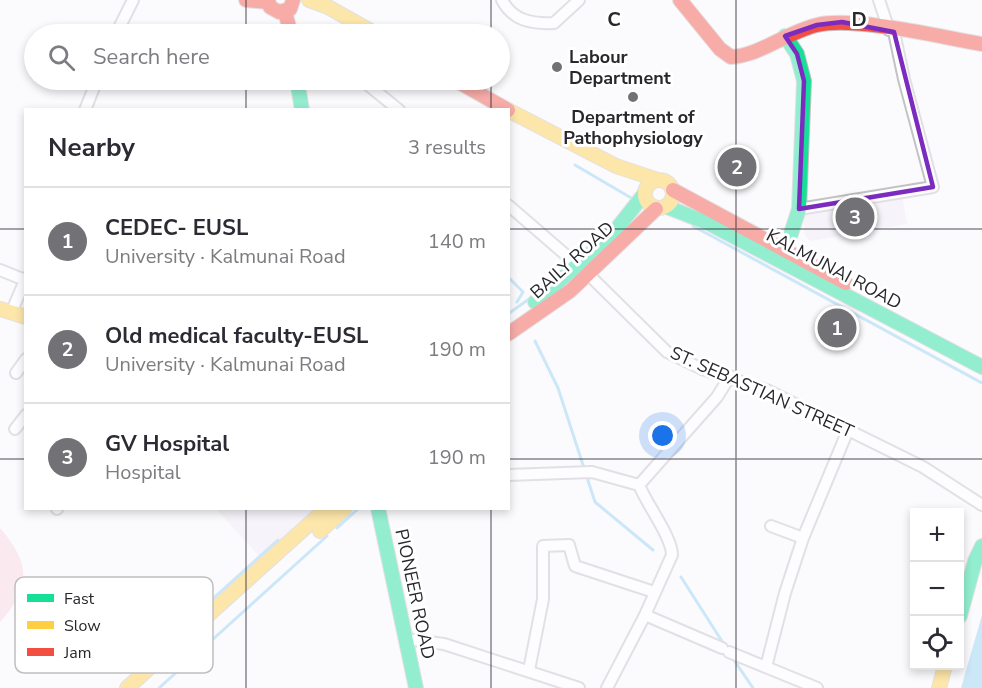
<!DOCTYPE html>
<meta charset="utf-8">
<style>
body{margin:0;font-family:"Nunito Sans",sans-serif;background:#f7f7f7;color:#2b2b33}
.controls{position:absolute;right:18px;bottom:18px;display:grid;overflow:hidden;border-radius:0px;box-shadow:0 3px 9px #0003}
.controls button{width:54px;height:54px;display:grid;place-items:center;padding:0;border:0;border-bottom:2px solid #e1e1e2;background:#fff;color:#2b2b33;font:30px sans-serif}
.you{position:absolute;left:663px;top:436px;width:21px;height:21px;margin:-15px;border:4px solid #fff;border-radius:50%;background:#1a73e8;box-shadow:0 0 0 9px #1a73e833}
.badge{display:grid;place-items:center;width:39px;height:39px;border-radius:50%;background:#727175;color:#fff;font-size:20px;font-weight:700}
.pin{position:absolute;translate:-50% -50%;border:3px solid #fff;box-shadow:0 2px 6px #0006}
.list{margin:0;padding:0;list-style:none}
h2{display:flex;justify-content:space-between;align-items:center;height:78px;margin:0;padding:0 24px;font-size:26px}
h2 small{font-size:20px;font-weight:400;color:#7c7c81}
.list li{display:grid;grid-template-columns:39px 1fr auto;gap:18px;align-items:center;box-sizing:border-box;height:108px;padding:0 24px;border-top:2px solid #e1e1e2}
.list b{display:block;font-size:22px;white-space:nowrap}
.list p{margin:0;font-size:20px;white-space:nowrap;color:#7c7c81}
.list em{font-size:20px;font-style:normal;color:#7c7c81}
.icon{flex:none;width:33px;height:33px;fill:none;stroke:currentColor;stroke-width:2;stroke-linecap:round;stroke-linejoin:round}
.map{position:relative;flex:none;width:982px;height:688px;overflow:hidden}
.search{position:absolute;background:#fff;box-shadow:0 3px 9px #0003;left:24px;top:24px;width:486px;height:66px;display:flex;align-items:center;gap:15px;box-sizing:border-box;padding:0 21px;border-radius:33px;color:#7c7c81;font-size:22px}
.panel{position:absolute;background:#fff;box-shadow:0 3px 9px #0003;left:24px;top:108px;width:486px;height:402px;border-radius:0px}
.map>svg:first-child{display:block}
</style>
<div class="map">
<svg width="982" height="688" viewBox="0 0 982 688">
<rect width="100%" height="100%" fill="#fbfafd"/>
<!-- built -->
<path fill="#efedf5" d="M902,194L907,224L811,241L805,236L803,211Z
M216,509H322L260,557Z"/>
<!-- park -->
<path fill="#f8d5de" d="M0,528C31,564 31,587 0,622Z"/>
<!-- water -->
<path fill="#92d2f2" d="M982,615V688H961Z"/>
<g fill="none" stroke-linecap="round" stroke-linejoin="round">
<!-- stream -->
<path stroke="#92d2f2" stroke-width="3" d="M575,165L633,199
M693,226L982,383
M508,277L523,292L517,302
M508,314L529,299
M535,341L558,388L595,502L653,550
M337,528L359,508
M681,577L725,646
M187,622L278,540
M732,657L753,688
M159,688L327,536"/>
<!-- street casing -->
<g stroke="#c3c2c5" stroke-width="14">
<path id="street" d="M502,0C513,21 532,24 554,23L579,0
M879,0L889,30
M116,34L133,0
M362,80L399,110
M85,110L97,80
M508,205L589,275L667,352L702,369L769,391L923,467L982,505
M799,209L933,187L904,79L894,32
M0,270L25,280
M11,313L26,278
M16,373L26,359
M15,429L26,415
M508,475L592,472L639,485
M57,509V508
M771,526L803,538
M645,615L722,648
M406,639L444,644L579,688
M729,652L817,688
M766,667L785,593L803,538L848,430
M529,670L543,599V546L569,545L575,566L654,592
M607,688L645,615L672,555C672,537 647,505 639,485L717,397L730,376"/>
</g>
<!-- fast casing -->
<g stroke="#c3c2c5" stroke-width="16">
<path id="fast" d="M785,36L797,54L804,81L799,209L786,249
M297,80L302,110
M667,207L708,223L982,367
M535,302L611,236L645,193
M378,508L416,688
M960,616L975,561L982,546"/>
</g>
<!-- slow casing -->
<g stroke="#c3c2c5" stroke-width="16">
<path id="slow" d="M309,0L328,7L376,34
M508,110L616,166L658,180
M645 194a14 14 0 1 1 28 0a14 14 0 1 1-28 0Z
M0,309L26,317
M320,531L345,508
M127,688L327,508
M939,688L945,666"/>
</g>
<!-- jam casing -->
<g stroke="#c3c2c5" stroke-width="16">
<path id="jam" d="M246,0L268,2
M268,0L270,7L279,12L290,9L293,0
M680,0L720,49L731,57C761,55 787,32 817,25C855,16 940,37 982,44
M285,12L291,34
M455,80L508,110
M673,190L846,283
M508,334L570,291L656,209"/>
</g>
<!-- street -->
<use href="#street" stroke="#fefeff" stroke-width="10"/>
<!-- fast -->
<use href="#fast" stroke="#16e098" stroke-width="14"/>
<!-- slow -->
<use href="#slow" stroke="#ffcf43" stroke-width="14"/>
<!-- jam -->
<use href="#jam" stroke="#f24e42" stroke-width="14"/>
</g>
<!-- marked area -->
<path d="M0 0H982V688H0ZM842,22L894,32L933,187L799,209L804,81L797,54L785,36L817,25Z" fill="#fbfafd" fill-opacity=".55" fill-rule="evenodd"/>
<path fill="none" stroke="#7b2cbf" stroke-width="4.5" stroke-linejoin="round" d="M842,22L894,32L933,187L799,209L804,81L797,54L785,36L817,25Z"/>
<!-- grid -->
<path fill="none" stroke="#28272c" stroke-width="1.5" stroke-opacity="0.55" d="M246,0V34M491,0V34M736,0V688M246,80V110M491,80V110M0,229H26M508,229H982M0,459H26M508,459H982M246,508V688M491,508V688"/>
<!-- markers -->
<g fill="#727175" stroke="#fff" stroke-width="2">
<circle cx="557" cy="67" r="6"/>
<circle cx="633" cy="97" r="6"/>
</g>
<g text-anchor="middle" stroke-width="6" stroke-linejoin="round" paint-order="stroke">
<!-- poi labels -->
<g font-size="18" font-weight="bold" fill="#28272c" stroke="#fff" text-anchor="start">
<text x="569" y="63">Labour<tspan x="569" dy="21">Department</tspan></text>
<text x="633" y="123" text-anchor="middle">Department of<tspan x="633" dy="21">Pathophysiology</tspan></text>
</g>
<!-- street labels -->
<g font-size="18" fill="#28272c" stroke="#fff">
<text transform="translate(572 260) rotate(-42)" y="6">BAILY ROAD</text>
<text transform="translate(834 269) rotate(28)" y="6">KALMUNAI ROAD</text>
<text transform="translate(762 392) rotate(24)" y="6">ST. SEBASTIAN STREET</text>
<text transform="translate(415 594) rotate(78)" y="6">PIONEER ROAD</text>
</g>
</g>
<!-- legend -->
<rect x="15" y="577" width="198" height="96" rx="9" fill="#fff" stroke="#bebec0" stroke-width="1.5"/>
<rect x="27" y="594" width="27" height="8" fill="#16e098"/>
<rect x="27" y="621" width="27" height="8" fill="#ffcf43"/>
<rect x="27" y="648" width="27" height="8" fill="#f24e42"/>
<g font-size="16" fill="#28272c">
<text x="64" y="604">Fast</text>
<text x="64" y="631">Slow</text>
<text x="64" y="658">Jam</text>
</g>
<g font-size="20" text-anchor="middle" font-weight="bold" fill="#28272c" stroke="#fff" stroke-width="6" stroke-linejoin="round" paint-order="stroke">
<text x="614" y="26">C</text>
<text x="859" y="26">D</text>
</g>
</svg>
<div class="controls">
<button>+</button>
<button>−</button>
<button><svg class="icon" aria-label="locate" viewBox="0 0 24 24"><circle cx="12" cy="12" r="6"/><path d="M12 2v4M12 18v4M2 12h4M18 12h4"/></svg></button>
</div>
<div class="you"></div>
<div class="pin badge" style="left:837px;top:328px">1</div>
<div class="pin badge" style="left:737px;top:167px">2</div>
<div class="pin badge" style="left:855px;top:217px">3</div>
<div class="search"><svg class="icon" aria-label="search" viewBox="0 0 24 24"><circle cx="10" cy="10" r="6"/><path d="M15 15l6 6"/></svg>Search here</div>
<section class="panel">
<h2>Nearby<small>3 results</small></h2>
<ul class="list">
<li><span class="badge">1</span><div><b>CEDEC- EUSL</b><p>University · Kalmunai Road</p></div><em>140 m</em></li>
<li><span class="badge">2</span><div><b>Old medical faculty-EUSL</b><p>University · Kalmunai Road</p></div><em>190 m</em></li>
<li><span class="badge">3</span><div><b>GV Hospital</b><p>Hospital</p></div><em>190 m</em></li>
</ul>
</section>
</div>
